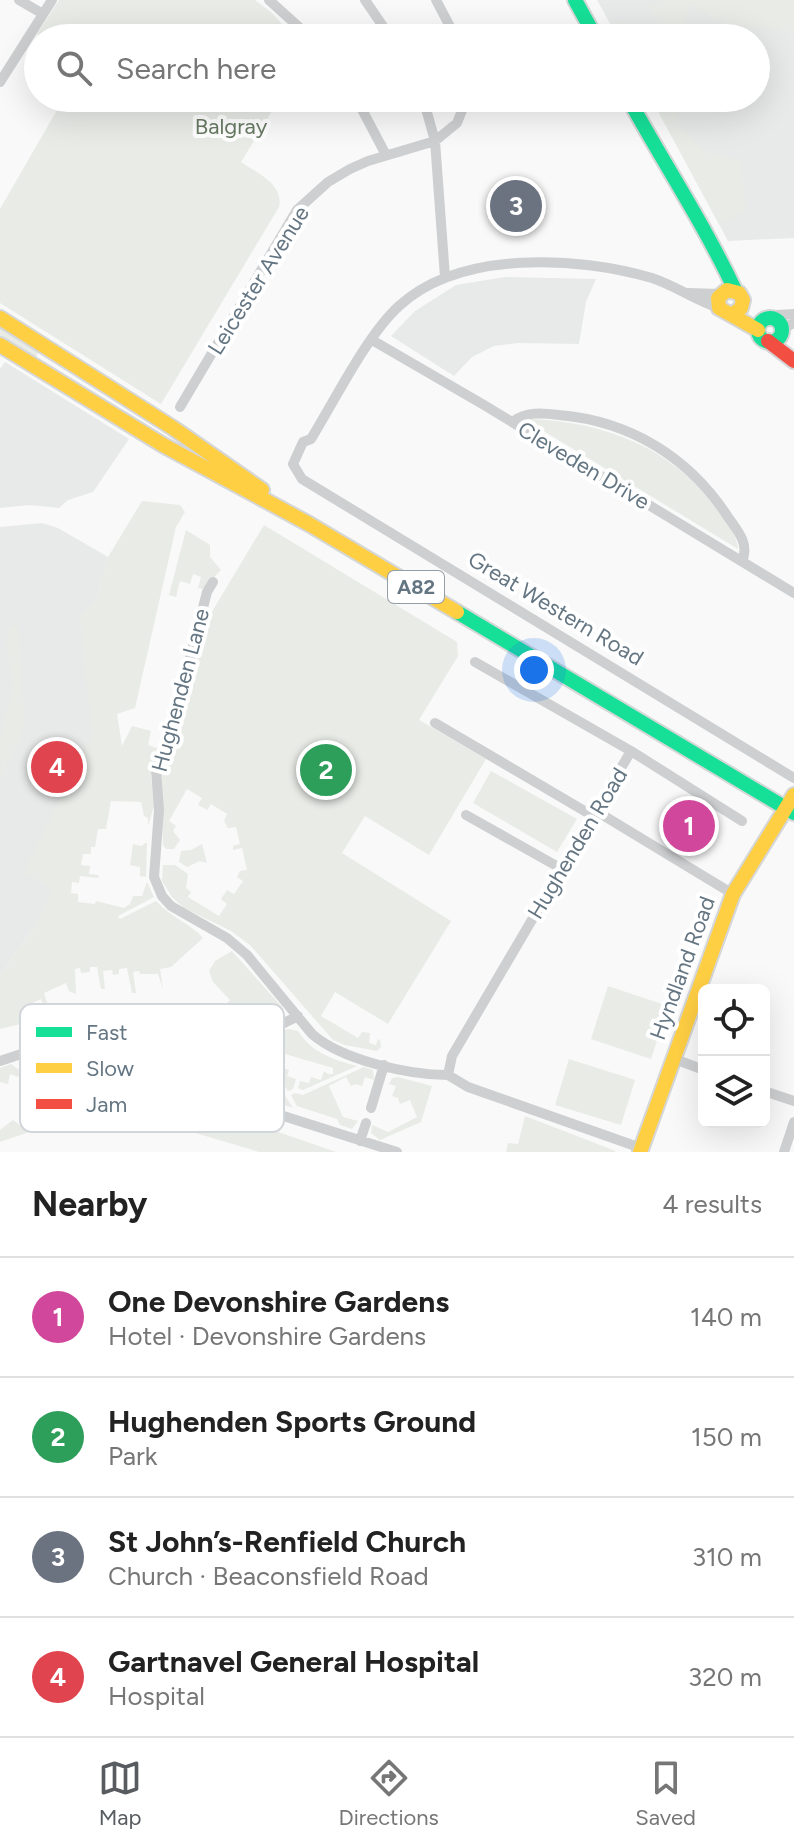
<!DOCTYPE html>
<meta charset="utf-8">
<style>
body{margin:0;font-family:Figtree,sans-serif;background:#f6f6f6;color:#222}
.controls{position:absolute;right:24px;bottom:24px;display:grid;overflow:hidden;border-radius:12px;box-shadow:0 8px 32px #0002}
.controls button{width:72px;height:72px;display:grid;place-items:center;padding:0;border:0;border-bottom:2px solid #e0e0e0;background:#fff;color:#222;font:40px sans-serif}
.you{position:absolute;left:534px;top:670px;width:28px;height:28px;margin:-20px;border:6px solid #fff;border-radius:50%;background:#1a73e8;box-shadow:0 0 0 12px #1a73e833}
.badge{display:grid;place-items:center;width:52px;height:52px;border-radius:50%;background:#585c60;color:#fff;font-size:26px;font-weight:700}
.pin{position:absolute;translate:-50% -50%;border:4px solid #fff;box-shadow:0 2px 8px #0006}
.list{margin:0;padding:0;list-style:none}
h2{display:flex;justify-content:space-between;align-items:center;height:104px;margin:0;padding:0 32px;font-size:34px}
h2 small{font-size:26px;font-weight:400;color:#767676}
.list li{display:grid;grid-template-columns:52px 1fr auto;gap:24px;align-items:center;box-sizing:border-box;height:120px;padding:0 32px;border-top:2px solid #e0e0e0}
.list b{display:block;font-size:30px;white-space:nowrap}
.list p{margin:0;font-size:26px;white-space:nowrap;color:#767676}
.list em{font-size:26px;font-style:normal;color:#767676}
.icon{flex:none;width:44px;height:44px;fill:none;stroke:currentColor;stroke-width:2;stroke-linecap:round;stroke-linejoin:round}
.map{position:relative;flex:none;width:794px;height:1152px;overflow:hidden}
.search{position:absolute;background:#fff;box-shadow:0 8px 32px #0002;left:24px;right:24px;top:24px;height:88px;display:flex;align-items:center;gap:20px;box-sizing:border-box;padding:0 28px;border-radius:44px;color:#767676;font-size:30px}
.sheet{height:584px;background:#fff}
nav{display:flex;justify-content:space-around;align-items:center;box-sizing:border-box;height:112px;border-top:2px solid #e0e0e0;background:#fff;font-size:22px;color:#767676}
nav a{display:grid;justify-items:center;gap:4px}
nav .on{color:#585c60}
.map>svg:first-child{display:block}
</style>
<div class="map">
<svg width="794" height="1152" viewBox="0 0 794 1152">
<rect width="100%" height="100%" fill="#f9f9f9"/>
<!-- built -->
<path fill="#e8e9e9" d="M597,0H794V238L728,241L651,98H756V38H618Z
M505,277L596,279L586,302L579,344L518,343L494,346L472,357L454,376L391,336L415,311L456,285Z
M5,362L129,439L93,492L68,500L59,508L29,505L0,508V369Z
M42,523L58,528L108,557L97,600L111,685L54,890L33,929L0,975V527Z"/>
<!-- green -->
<path fill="#e8ebe6" d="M59,0H255L271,12L295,38H44L37,34Z
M661,0H794V36L786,30L725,24L692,5L679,33L658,24L650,8Z
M623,21L653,38H618L611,25Z
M64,98H280L241,162C257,173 284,184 279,207L161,404L0,303V209Z
M651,98H677L678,121L704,152L741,161L746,211L719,224Z
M0,325L40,350L35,359L0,339Z
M531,419C605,422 674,448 718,511C726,522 737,535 738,549L527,421Z
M142,501L180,505L185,512L176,527L135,708L117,714L122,746L132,726L151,731L148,745L159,749L151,776L154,806L148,826V818L144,816L141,802L111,801L106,829H98L95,847H91V854H83L81,865L90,866L89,874L99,875L98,878L80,876L79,883L72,882L71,893L78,894V902L95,904L96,901L124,908L130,904L133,896H142L147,882L154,897L118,916L120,919L156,901C170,917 190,923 203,938L171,967L160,969L163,989L158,974H140L139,971L133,972L136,993H132L127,968L119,969V974L113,975L112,970L103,971L105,989H101L97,967H90V972L81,973L80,968L75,969L76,994L69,991L66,983L44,993L57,1033L55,1034L41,999L21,1008L26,1028L23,1029L21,1024L0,1029V975L33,929L53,890L24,872L92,736L80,617L97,600L108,557Z
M264,525L457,642L458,656L419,720L486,759L429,855L365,816L342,853L451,921L388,1024L335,992L321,1016L358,1038L362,1032L370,1033L369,1043L376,1045L378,1039L380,1040L381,1047L377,1051L345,1045L333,1040L250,945L231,931L184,908L172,897L162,881L163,865H175L188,874L186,888L191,892L188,897L219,916L227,904L221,899L227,890L234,894L243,881L237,877L240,871L247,870L242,848L233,850V846L240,844L236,827L228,828L224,821L227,814L211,804L207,810L198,805L202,798L187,789L169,821L176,826L173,831L180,840L174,849H166L163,845L161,770L167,750L176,734L197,648L210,615Z
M186,530L210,545V557L221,570L203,589L198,588L201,577L193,574L190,584L180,581L176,597L169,595Z
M17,623L25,727L1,779L0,737L14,686L6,648L9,628Z
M491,771L577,819L557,852L473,803Z
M145,843H147L146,877L140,876V867L130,865L133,844L142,846Z
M202,844L207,863L200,861L187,867L179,862L181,851L191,850Z
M232,951L282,1007V1013L278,1018L238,1029L203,1023L206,1018L211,1019L230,1000L213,982L209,971L215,961Z
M608,986L668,1006L651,1059L591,1039Z
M126,1025H150L153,1038L176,1043L184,1034L218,1042L215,1051L201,1059L196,1052L189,1056L186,1048L182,1047L169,1056L176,1069L164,1075L169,1084L165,1086L175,1102L183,1098L187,1103L185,1111L226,1121L228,1113L237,1109L242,1116L262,1105L261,1102L285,1096L293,1108L276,1102L267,1128L336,1152H259L182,1129L148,1123L96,1121L42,1129L54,1112L50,1108L54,1101L31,1084L25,1091L28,1080L10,1074L8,1084L0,1082V1068L11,1064L22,1072L47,1064L51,1050L89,1037V1050L79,1061L68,1054L64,1060L59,1054L54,1057L46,1069L56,1077L47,1091L69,1107L73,1103L78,1106L79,1113L126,1109L128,1100L131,1098L138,1100L157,1072L144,1063L150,1054L137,1043H134L131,1050L124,1046L115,1057L99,1045L98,1035Z
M288,1029L298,1031C311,1052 333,1060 357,1066L303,1090L298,1088L300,1081L309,1083L311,1077L321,1080L324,1071L328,1074H333V1068L285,1054L284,1048L280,1046L276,1050L281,1056L278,1066L289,1070L287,1076L296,1079L293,1089L288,1091L257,1042Z
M569,1059L635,1080L621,1125L555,1105Z
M364,1067L373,1070L374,1080L365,1077L362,1086L355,1084L351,1086L346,1077L329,1086L343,1117L358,1121L352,1129L340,1125L337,1119L297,1106L291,1095L295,1093L303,1095Z
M398,1077L432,1086L421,1122L380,1140L371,1133L372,1125L388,1132L417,1117L410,1100L400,1104L398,1098L392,1096L396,1086L389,1084L392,1078Z
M525,1116L613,1150L616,1152H506L508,1143L518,1144Z
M13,1120L29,1132L0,1142V1130Z"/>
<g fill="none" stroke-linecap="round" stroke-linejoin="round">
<!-- fast casing -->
<g stroke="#d5d6d7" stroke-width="18">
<path id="fast" d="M575,0L596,38
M628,98C663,162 704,224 735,290
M758 330a12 12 0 1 1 24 0a12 12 0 1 1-24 0Z
M457,612L794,813"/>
</g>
<!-- slow casing -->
<g stroke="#d5d6d7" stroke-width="18">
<path id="slow" d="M732,315L741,308L743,300L739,293L727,290L718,298L719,308L758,330
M0,318L173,428L262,490
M0,345L163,445L309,524L457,612
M640,1152L733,894L794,795"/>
</g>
<!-- jam casing -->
<g stroke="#d5d6d7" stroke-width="18">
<path id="jam" d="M768,341L794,361"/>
</g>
<!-- street -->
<path stroke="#cecfd0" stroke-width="10" d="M19,0L43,14
M269,0L311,38
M365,0L391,38
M436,0L456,38
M0,82L52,0
M356,98L386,155
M423,98L435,141L445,277
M688,293L720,294
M719,308C695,300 676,286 652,278C577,256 460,250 399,306C367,335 335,400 311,439L303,442L293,464L302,479L794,778
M775,319L777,315L794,314
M782,329L794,323
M372,340L484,405L794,593
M180,407L297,210L328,182L350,169L368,161L435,141L457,123L467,98
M512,422C526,411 543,413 559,415C630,421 689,457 728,517C737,530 750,544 742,561
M213,582L207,592L171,732L156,770L159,810L154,877L162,896L171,906L227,938L247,955L312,1034C342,1060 408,1075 448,1075
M475,662L631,751L742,821
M435,723L593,816
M596,811L733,894
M466,815L562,869
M59,1040C76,1009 92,999 124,1020
M672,1058L704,1070
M0,1061L124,1020H161L242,1036L266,1032L298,1016
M448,1075L452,1056L631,751
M448,1075L468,1087L641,1148
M764,1091L794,1101
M371,1108L384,1065
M274,1113L397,1152
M360,1141L366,1123
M784,1152L794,1122"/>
<!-- fast -->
<use href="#fast" stroke="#16e098" stroke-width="14"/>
<!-- slow -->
<use href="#slow" stroke="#ffcf43" stroke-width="14"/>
<!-- jam -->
<use href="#jam" stroke="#f24e42" stroke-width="14"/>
</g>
<g text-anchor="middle" stroke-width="8" stroke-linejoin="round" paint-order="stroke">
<!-- shield labels -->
<rect fill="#fff" stroke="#939fa8" stroke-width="2" x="388" y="571" width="56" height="32" rx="6"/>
<g font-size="20" font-weight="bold" fill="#657683">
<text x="416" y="594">A82</text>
</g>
<!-- park labels -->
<g font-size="22" fill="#687a64" stroke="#fff">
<text x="231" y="134">Balgray</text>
</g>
<!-- street labels -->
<g font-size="22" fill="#657683" stroke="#fff">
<text transform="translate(258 280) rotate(-58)" y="8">Leicester Avenue</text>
<text transform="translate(584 465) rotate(31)" y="8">Cleveden Drive</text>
<text transform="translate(556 608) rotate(31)" y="8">Great Western Road</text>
<text transform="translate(180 690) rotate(-75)" y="8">Hughenden Lane</text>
<text transform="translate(577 843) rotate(-59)" y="8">Hughenden Road</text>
<text transform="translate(682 968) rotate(-70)" y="8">Hyndland Road</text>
</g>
</g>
<!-- legend -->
<rect x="20" y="1004" width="264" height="128" rx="12" fill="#fff" stroke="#d1d6da" stroke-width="2"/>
<rect x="36" y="1027" width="36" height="10" fill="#16e098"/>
<rect x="36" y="1063" width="36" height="10" fill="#ffcf43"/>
<rect x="36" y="1099" width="36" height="10" fill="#f24e42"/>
<g font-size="22" fill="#657683">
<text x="86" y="1040">Fast</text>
<text x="86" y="1076">Slow</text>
<text x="86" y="1112">Jam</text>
</g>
</svg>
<div class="controls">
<button><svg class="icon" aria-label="locate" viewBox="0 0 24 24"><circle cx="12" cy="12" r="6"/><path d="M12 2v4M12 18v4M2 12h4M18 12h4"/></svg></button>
<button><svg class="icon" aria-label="layers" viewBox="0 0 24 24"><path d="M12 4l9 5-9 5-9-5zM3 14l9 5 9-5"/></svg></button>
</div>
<div class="you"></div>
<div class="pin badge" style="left:689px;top:826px;background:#d1479c">1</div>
<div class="pin badge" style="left:326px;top:770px;background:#2e9e5b">2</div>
<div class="pin badge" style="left:516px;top:206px;background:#6b7280">3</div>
<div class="pin badge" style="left:57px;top:767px;background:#e0444e">4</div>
<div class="search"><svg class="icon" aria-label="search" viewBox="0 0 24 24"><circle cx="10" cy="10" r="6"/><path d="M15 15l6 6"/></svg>Search here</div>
</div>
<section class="sheet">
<h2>Nearby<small>4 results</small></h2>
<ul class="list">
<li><span class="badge" style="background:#d1479c">1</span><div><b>One Devonshire Gardens</b><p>Hotel · Devonshire Gardens</p></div><em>140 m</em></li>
<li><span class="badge" style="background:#2e9e5b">2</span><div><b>Hughenden Sports Ground</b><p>Park</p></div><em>150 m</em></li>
<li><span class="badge" style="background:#6b7280">3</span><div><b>St John’s-Renfield Church</b><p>Church · Beaconsfield Road</p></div><em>310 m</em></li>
<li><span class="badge" style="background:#e0444e">4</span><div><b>Gartnavel General Hospital</b><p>Hospital</p></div><em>320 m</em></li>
</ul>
</section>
<nav>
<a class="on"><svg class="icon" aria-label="map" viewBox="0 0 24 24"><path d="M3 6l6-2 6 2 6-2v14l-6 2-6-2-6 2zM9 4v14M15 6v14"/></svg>Map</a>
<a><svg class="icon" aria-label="directions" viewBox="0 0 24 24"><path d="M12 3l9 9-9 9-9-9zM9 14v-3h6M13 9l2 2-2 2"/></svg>Directions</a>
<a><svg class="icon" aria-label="saved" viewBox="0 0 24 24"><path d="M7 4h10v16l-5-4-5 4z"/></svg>Saved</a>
</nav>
